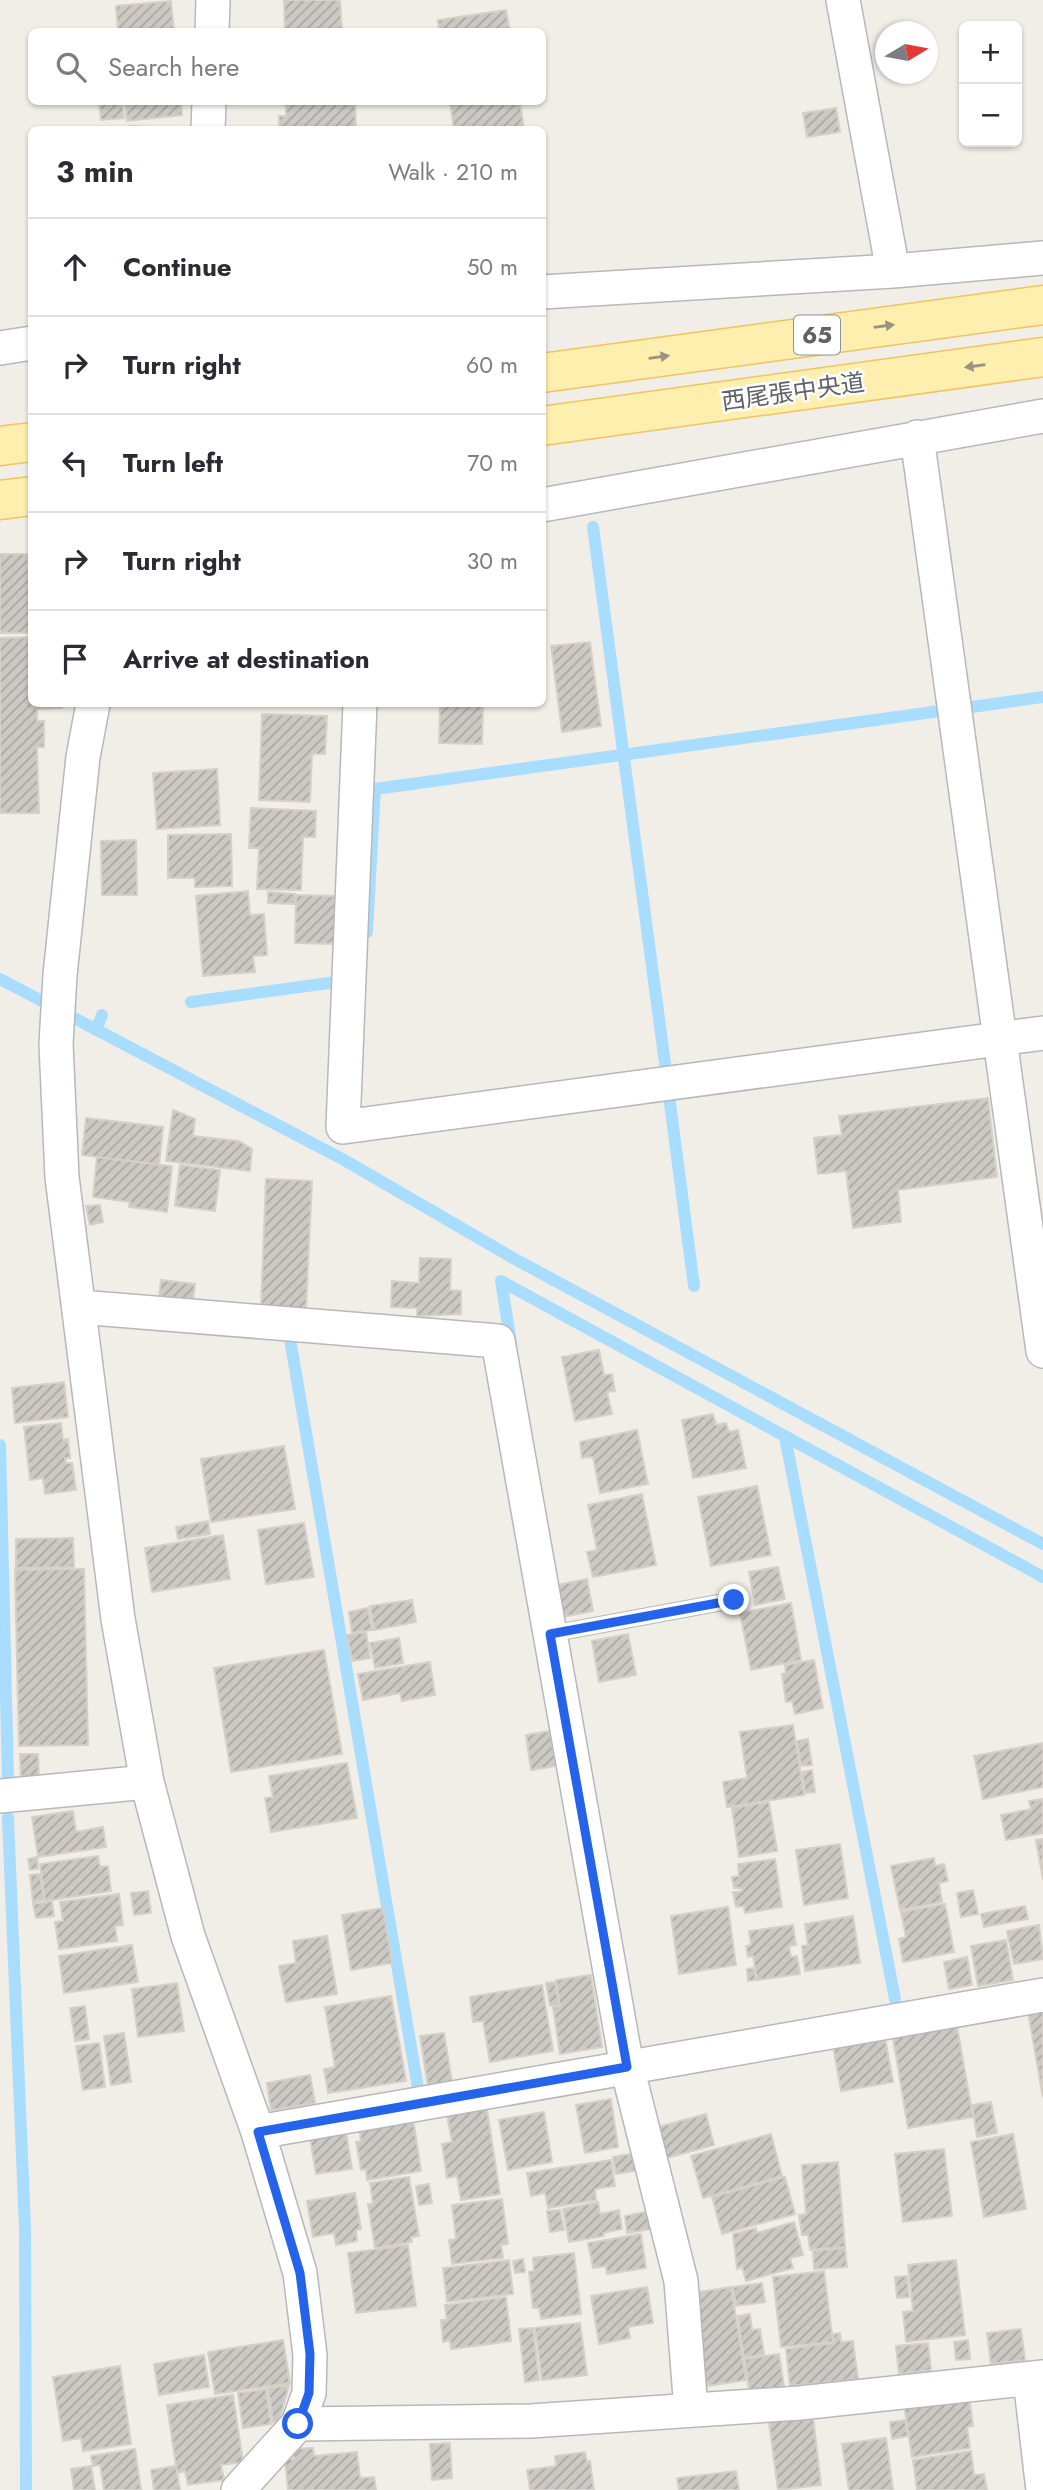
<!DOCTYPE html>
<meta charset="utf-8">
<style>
body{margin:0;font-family:Jost,"Noto Sans JP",sans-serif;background:#f2f2f3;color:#2b2b33}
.controls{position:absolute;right:21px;top:21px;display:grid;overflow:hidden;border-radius:10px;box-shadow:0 2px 5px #0004}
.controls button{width:63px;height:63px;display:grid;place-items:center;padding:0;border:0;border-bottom:2px solid #e1e1e2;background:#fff;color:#2b2b33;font:35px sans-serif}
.compass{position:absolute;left:875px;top:21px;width:63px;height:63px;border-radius:50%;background:#fff;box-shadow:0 2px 5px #0004;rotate:80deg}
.stop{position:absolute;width:21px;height:21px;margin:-16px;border:5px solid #2563eb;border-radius:50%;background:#fff}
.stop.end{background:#2563eb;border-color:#fff;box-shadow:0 2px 7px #0008}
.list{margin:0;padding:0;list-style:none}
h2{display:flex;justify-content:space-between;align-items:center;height:91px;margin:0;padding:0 28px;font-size:30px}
h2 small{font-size:23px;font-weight:400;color:#7c7c81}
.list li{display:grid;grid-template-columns:46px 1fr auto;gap:21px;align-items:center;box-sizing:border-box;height:98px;padding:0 28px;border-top:2px solid #e1e1e2}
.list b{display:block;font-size:26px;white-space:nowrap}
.list em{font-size:23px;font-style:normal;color:#7c7c81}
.icon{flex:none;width:38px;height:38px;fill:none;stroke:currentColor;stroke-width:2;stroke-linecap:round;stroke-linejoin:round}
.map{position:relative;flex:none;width:1043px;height:2490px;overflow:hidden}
.search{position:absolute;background:#fff;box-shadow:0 2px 5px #0004;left:28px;top:28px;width:518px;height:77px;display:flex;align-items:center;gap:18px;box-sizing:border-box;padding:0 24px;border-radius:10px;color:#7c7c81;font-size:26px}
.panel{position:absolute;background:#fff;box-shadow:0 2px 5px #0004;left:28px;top:126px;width:518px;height:581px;border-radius:10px}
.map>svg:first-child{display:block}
</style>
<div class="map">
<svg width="1043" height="2490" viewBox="0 0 1043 2490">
<defs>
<pattern id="building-hatch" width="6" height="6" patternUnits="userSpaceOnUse" patternTransform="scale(1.75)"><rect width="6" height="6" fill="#ccc9c5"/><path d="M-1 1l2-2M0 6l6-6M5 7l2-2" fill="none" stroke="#a9a7a4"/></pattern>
</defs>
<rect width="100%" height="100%" fill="#f1eee8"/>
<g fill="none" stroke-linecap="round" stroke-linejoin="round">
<!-- stream -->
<path stroke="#a9ddff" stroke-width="12" d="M593,527L666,1071
M972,707L1043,697
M367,932L375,789L940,711
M0,979L346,1161L513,1258L1043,1544
M191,1002L336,982
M96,1030L102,1015
M669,1096L694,1286
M501,1281L1043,1577
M501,1281L511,1343
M290,1339L418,2088
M785,1437L895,1999
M0,1445L8,1780
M8,1818L25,2229L26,2490"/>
</g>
<!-- building -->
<path fill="url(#building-hatch)" stroke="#d6d0c6" stroke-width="2" d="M284,0H340L342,32H285Z
M171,1L174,32H118L116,6Z
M506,10L510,32H439L438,20Z
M99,102H122L124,118L101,120Z
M125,102H181L182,115L127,121Z
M286,102H355L356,130H279V116H286Z
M450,102H520L524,130H454Z
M836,108L840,132L807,137L803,113Z
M130,126L173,128V130H130Z
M0,554H28L30,633H0Z
M32,637V704H62V708L37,709V721H44V747H37L39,813H0V638Z
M590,642L601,726L562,732L551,646Z
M440,704H483L482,744L439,743Z
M262,714L327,716L325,754H312L310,802L259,800Z
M217,769L220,825L157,829L153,773Z
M251,808L316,811L315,837H303L301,890L257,889L259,848H249Z
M231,834L232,886L195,887V878H168V835Z
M136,840L137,895H102L101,841Z
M248,891L250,915L264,914L267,955L253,956L255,972L203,976L196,896Z
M268,892L295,894V904L268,903Z
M296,895L339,896L338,944L295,943Z
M988,1098L997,1177L898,1190L901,1222L853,1228L846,1171L818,1174L814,1138L842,1135L839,1116Z
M173,1110L195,1119L193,1136L239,1141L252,1149L250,1171L166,1161Z
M86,1118L163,1127L159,1165L82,1155Z
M97,1157L172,1166L167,1212L129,1207L130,1202L93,1197Z
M180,1165L220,1170L215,1211L175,1206Z
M266,1179L312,1181L306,1309L261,1307Z
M100,1205L103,1222L90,1225L86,1206Z
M420,1258L451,1259L450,1290L461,1291V1314L417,1316V1308L391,1307L392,1281L419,1283Z
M161,1280L195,1284L193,1300L159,1296Z
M599,1350L604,1375L612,1374L615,1391L607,1392L612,1414L575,1421L562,1357Z
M64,1382L68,1417L15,1423L12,1388Z
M713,1414L716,1425L726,1423L729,1432L738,1430L746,1468L693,1478L682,1420Z
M61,1423L63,1440L68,1439L70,1458H65L66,1463H72L76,1490L45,1494L43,1478L30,1480L24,1427Z
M637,1430L648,1484L600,1493L593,1457L582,1458L580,1442Z
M284,1446L295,1509L211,1522L201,1459Z
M757,1486L771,1555L711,1566L698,1497Z
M642,1494L656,1565L593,1577L587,1552L597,1550L588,1505Z
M208,1521L210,1534L178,1539L176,1527Z
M304,1523L314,1577L266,1584L258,1530Z
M223,1535L230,1579L152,1592L145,1548Z
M73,1538L74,1567L16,1568V1539Z
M778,1567L785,1599L755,1605L749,1572Z
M84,1569L88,1745L19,1746L15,1570Z
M587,1579L593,1611L558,1618L552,1586Z
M412,1600L416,1622L374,1630L370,1606Z
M791,1603L801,1660L751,1670L740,1613Z
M368,1608L372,1630L352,1633L349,1612Z
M366,1632L370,1658L352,1661L347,1635Z
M628,1634L636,1675L599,1682L592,1641Z
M399,1638L403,1663L375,1668L370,1643Z
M324,1650L342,1754L231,1772L214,1668Z
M814,1660L823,1708L795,1714L792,1701L786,1702L782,1674L786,1673L785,1665Z
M430,1662L435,1695L402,1701L400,1693L363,1700L358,1674Z
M793,1725L804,1795L727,1807L723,1782L747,1778L740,1732Z
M550,1731L556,1766L531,1770L526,1735Z
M808,1739L812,1765L801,1766L797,1741Z
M1043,1743V1787L983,1799L974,1756Z
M20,1754H38L39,1779H21Z
M347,1763L357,1818L271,1832L265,1798L273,1797L269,1776Z
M812,1770L815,1792L805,1793L802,1772Z
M1043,1799V1833L1006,1840L1001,1815L1031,1809L1029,1801Z
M769,1802L777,1851L739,1857L732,1808Z
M73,1811L76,1832L103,1827L106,1847L38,1857L32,1817Z
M1043,1839V1880L1036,1840Z
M840,1844L848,1898L804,1905L796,1850Z
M98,1856L100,1867L108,1866L111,1891L45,1901L40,1864Z
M37,1857L38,1869L30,1870L28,1859Z
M934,1858L935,1866L944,1864L948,1881L939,1883L942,1902L900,1910L891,1866Z
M775,1859L782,1907L745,1913L744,1906L736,1907L733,1892L742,1891L741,1888H734L732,1877L739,1876L738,1864Z
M40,1874L44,1900L33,1902L30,1875Z
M973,1890L978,1914L961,1917L957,1893Z
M148,1891L151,1913L134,1915L131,1893Z
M119,1894L123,1925L115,1926L117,1941L59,1949L55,1922L63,1921L60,1902Z
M52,1901L54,1916L36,1918L33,1904Z
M945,1904L954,1952L903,1962L899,1939L906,1937L901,1912Z
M1025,1906L1028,1919L984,1927L981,1914Z
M728,1907L736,1965L679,1974L671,1916Z
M383,1908L392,1963L351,1970L342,1915Z
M853,1916L860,1963L805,1971L802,1946L808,1945L805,1924Z
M793,1925L796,1945L789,1946L791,1957L797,1956L800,1974L757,1980L753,1956L748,1957L746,1946L751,1945L749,1931Z
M1039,1925L1043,1959L1014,1964L1007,1931Z
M327,1936L337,1994L286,2002L279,1966L296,1963L293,1941Z
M1006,1940L1013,1980L978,1986L971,1946Z
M132,1945L138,1982L64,1993L59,1956Z
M967,1957L972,1985L949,1989L944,1962Z
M754,1968L756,1980L748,1981L747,1969Z
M591,1975L602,2047L560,2054L553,2007L560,2006L556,1980Z
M555,1982L559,2005L550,2006L546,1983Z
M177,1983L184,2031L138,2037L132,1989Z
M542,1985L553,2051L490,2062L483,2021L473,2022L470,1997Z
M391,1996L406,2081L328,2093L324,2069L335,2067L325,2007Z
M1043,2003V2098L1027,2006Z
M85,2006L89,2039L75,2041L70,2008Z
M957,2026L973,2117L908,2128L893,2038Z
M124,2033L131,2082L111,2085L104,2036Z
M444,2033L452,2082L428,2086L420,2036Z
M885,2037L893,2082L841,2091L833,2046Z
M99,2043L105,2087L83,2090L76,2046Z
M310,2075L315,2103L271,2110L267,2083Z
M611,2099L618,2147L585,2153L576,2105Z
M991,2102L997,2133L977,2137L972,2105Z
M486,2103L500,2194L461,2200L457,2176L447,2178L442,2144L452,2142L446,2109Z
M544,2112L552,2162L508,2170L499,2120Z
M706,2114L714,2145L667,2158L658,2127Z
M413,2118L421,2171L367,2180L366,2169L361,2170L356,2142L361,2141L359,2127Z
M346,2132L352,2169L316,2174L310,2138Z
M771,2134L782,2176L703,2198L691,2156Z
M1013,2134L1026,2209L984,2217L971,2142Z
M944,2149L952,2216L903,2222L895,2154Z
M636,2153L639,2170L616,2174L613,2157Z
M611,2160L615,2186L595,2189L596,2200L548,2208L545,2193L531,2196L527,2173Z
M838,2162L845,2247L810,2250L808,2235H802L799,2215L806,2214L802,2165Z
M409,2177L419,2236L411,2237L412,2242L375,2248L368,2204H373L370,2183Z
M785,2177L795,2214L722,2234L712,2197Z
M429,2184L432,2203L419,2205L416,2186Z
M355,2193L361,2229L356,2230L357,2241L336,2245L334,2233L313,2237L307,2201Z
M502,2199L508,2244L501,2245L503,2258L452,2264L449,2240L456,2239L452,2205Z
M598,2202L600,2214L619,2210L622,2229L603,2233L604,2236L569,2242L563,2209Z
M560,2210L564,2230L550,2232L547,2211Z
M650,2211L652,2229L627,2233L625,2216Z
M794,2222L803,2255L790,2258L793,2268L746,2281L742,2267L737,2269L733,2234L756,2228L757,2233Z
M641,2234L646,2268L607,2274L606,2266L593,2268L588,2243Z
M408,2245L416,2306L356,2313L348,2253Z
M845,2248L847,2267L814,2269L813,2251Z
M574,2253L581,2314L541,2319L539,2308H533L529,2272L534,2271L533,2258Z
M523,2259L525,2272L515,2273L513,2261Z
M509,2260L513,2294L447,2302L443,2268Z
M956,2260L965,2335L906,2342L903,2312L913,2311L908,2265Z
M824,2271L833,2342L781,2347L773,2277Z
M907,2276L909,2297L897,2298L895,2277Z
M762,2283L765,2302L736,2306L733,2287Z
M647,2287L653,2323L628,2327L630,2338L599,2344L591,2296Z
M731,2287L746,2380L707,2386L692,2293Z
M506,2297L511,2341L451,2349L450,2340L443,2342L441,2320H447L445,2305Z
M750,2314L752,2330L760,2329L764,2354L744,2358L738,2316Z
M580,2323L587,2375L542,2380L535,2328Z
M533,2328L539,2380L525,2382L519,2329Z
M1021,2329L1025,2360L991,2364L987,2333Z
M840,2333L841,2342L853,2341L858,2379L790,2386L786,2349L834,2343L833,2334Z
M283,2340L290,2383L215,2394L208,2352Z
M968,2340L970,2359L956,2360L954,2342Z
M928,2343L931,2370L899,2374L896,2346Z
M779,2354L785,2393L750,2398L745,2359Z
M204,2355L209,2387L159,2395L154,2364Z
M120,2366L131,2444L83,2451L81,2438L63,2441L53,2377Z
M289,2385L279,2421L273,2422L268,2388Z
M266,2389L271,2424L243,2428L238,2393Z
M969,2394L973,2426L967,2427L970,2448L912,2457L904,2404Z
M233,2395L243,2462L221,2465L224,2480L188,2485L185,2471L177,2473L167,2405Z
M813,2416L821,2485L778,2490L769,2422Z
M905,2420L908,2436L892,2439L890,2422Z
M886,2438L893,2490H849L842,2444Z
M450,2443L452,2478L432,2480L430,2444Z
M313,2448L314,2456L357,2452L360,2478L374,2477L376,2490H288L285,2459H294L293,2449Z
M135,2449L141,2490H104L100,2465L93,2466L91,2456Z
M971,2451L974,2475L984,2474L987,2490H917L913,2460Z
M585,2452L587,2462L590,2461L594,2490H530L527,2470L556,2466L555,2456Z
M91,2466L95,2490H74L71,2469Z
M176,2466L180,2490H154L151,2470Z
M736,2471L739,2490H679L677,2478Z"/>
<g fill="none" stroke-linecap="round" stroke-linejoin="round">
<!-- lane casing -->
<g stroke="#b5b8bc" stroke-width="18">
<path id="lane" d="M550,1634L734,1600"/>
</g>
<!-- street casing -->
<g stroke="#b5b8bc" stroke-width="36">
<path id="street" d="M843,0L893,271
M212,32L213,0
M208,130L209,102
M542,292L893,271L1043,258
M0,348L32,343
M917,437L1043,1351
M542,505L1043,416
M93,704L83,757L60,975L56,1044L62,1177L118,1619L147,1782L188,1936L258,2132L300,2273L310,2355L309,2393L298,2424L238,2490
M360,704L343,1127L1043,1033
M80,1307L498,1341L627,2067L681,2281L691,2410
M0,1796L147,1782
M258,2132L1043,1995
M1030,2379L1043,2490
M298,2424L531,2421L800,2403L1043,2377"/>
</g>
<!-- primary casing -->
<g stroke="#f3c35e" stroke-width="41">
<path id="primary" d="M542,373L1043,305
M542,426L1043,357
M0,446L32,442
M0,500L32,496"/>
</g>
<!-- lane -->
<use href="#lane" stroke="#fff" stroke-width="16"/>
<!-- street -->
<use href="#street" stroke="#fff" stroke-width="33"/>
<!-- primary -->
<use href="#primary" stroke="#ffefae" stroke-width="38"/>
</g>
<!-- one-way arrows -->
<defs><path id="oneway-solid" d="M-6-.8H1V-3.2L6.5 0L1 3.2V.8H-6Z" transform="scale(1.75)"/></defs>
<g fill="#979480">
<use href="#oneway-solid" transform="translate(884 326) rotate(-8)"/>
<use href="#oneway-solid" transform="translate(659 357) rotate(-8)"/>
<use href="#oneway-solid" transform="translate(975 366) rotate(172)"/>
</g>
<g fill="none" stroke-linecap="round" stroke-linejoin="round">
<!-- route -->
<path stroke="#2563eb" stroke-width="9" d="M298,2424L309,2393L310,2354L300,2273L258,2132L627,2067L550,1634L734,1600"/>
</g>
<g text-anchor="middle" stroke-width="5" stroke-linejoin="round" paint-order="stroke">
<!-- shield labels -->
<rect fill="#fff" stroke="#8f9295" stroke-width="2" x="794" y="315.5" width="46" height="39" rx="5"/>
<g font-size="23" font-weight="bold" fill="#5f6368">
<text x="817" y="343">65</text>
</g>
<!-- street labels -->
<g font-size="24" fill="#5f6368" stroke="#fff">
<text transform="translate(793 392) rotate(-8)" y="8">西尾張中央道</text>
</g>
</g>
</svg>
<div class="controls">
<button>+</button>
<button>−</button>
</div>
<svg class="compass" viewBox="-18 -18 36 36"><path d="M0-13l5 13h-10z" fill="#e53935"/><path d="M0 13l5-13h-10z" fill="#7c7c81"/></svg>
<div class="stop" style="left:298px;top:2424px"></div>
<div class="stop end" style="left:734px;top:1600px"></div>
<div class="search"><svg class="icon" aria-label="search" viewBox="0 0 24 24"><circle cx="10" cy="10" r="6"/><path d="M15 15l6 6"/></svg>Search here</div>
<section class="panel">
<h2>3 min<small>Walk · 210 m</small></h2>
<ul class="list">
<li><svg class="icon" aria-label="ahead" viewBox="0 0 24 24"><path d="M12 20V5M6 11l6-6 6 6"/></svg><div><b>Continue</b></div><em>50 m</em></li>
<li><svg class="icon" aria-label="right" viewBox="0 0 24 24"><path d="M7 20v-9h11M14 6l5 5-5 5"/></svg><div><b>Turn right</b></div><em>60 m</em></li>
<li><svg class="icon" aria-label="left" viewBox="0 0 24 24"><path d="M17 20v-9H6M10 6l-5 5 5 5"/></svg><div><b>Turn left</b></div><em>70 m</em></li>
<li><svg class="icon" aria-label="right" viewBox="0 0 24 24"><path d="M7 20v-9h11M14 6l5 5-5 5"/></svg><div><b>Turn right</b></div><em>30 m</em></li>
<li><svg class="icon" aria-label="arrive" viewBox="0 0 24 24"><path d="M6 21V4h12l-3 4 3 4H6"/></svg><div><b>Arrive at destination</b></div></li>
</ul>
</section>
</div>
